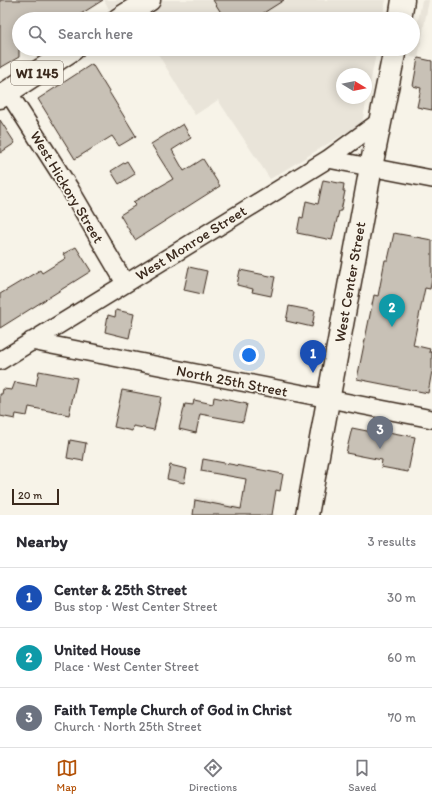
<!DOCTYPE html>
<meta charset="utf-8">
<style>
body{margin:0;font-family:Itim,sans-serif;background:#f7f7f7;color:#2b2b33}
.compass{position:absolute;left:336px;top:68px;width:36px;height:36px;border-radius:50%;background:#fff;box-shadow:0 2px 10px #0003;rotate:100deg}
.scale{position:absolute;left:12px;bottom:10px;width:47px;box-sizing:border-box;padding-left:4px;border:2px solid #3b2a1e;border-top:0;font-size:11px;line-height:14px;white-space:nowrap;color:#3b2a1e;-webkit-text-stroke:3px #f7f3e8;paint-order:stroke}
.you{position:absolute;left:249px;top:355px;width:14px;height:14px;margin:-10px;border:3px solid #fff;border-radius:50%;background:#1a73e8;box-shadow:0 0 0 6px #1a73e833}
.badge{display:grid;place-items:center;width:26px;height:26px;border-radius:50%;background:#b45309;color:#fff;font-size:13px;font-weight:700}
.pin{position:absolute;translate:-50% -33px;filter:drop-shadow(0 1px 2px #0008)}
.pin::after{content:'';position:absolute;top:21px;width:14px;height:12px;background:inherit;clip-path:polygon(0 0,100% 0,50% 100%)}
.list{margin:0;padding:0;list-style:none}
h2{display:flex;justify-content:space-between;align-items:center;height:52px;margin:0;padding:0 16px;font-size:17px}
h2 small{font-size:13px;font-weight:400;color:#7c7c81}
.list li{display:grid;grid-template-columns:26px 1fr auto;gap:12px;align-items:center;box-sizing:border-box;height:60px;padding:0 16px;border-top:1px solid #e1e1e2}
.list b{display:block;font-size:15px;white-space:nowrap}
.list p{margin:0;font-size:13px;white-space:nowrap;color:#7c7c81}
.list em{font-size:13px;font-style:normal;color:#7c7c81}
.icon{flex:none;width:22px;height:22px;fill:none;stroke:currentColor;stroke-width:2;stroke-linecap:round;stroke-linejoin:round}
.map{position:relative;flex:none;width:432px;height:515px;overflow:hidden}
.search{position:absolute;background:#fff;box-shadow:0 2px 10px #0003;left:12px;right:12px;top:12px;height:44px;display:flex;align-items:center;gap:10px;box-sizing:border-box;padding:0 14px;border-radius:22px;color:#7c7c81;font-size:15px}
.sheet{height:232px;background:#fff}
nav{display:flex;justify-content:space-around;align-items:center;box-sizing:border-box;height:56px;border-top:1px solid #e1e1e2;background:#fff;font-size:11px;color:#7c7c81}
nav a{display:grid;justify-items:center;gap:2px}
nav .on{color:#b45309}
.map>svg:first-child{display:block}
</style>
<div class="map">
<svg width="432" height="515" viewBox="0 0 432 515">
<rect width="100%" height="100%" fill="#f7f3e8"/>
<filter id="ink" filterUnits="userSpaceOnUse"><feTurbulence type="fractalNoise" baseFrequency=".025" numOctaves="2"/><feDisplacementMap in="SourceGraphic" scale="8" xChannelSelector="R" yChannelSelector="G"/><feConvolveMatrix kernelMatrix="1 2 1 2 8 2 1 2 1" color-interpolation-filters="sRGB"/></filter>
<g filter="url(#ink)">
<!-- built -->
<path fill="#e9e4d9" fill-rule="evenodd" d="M104,0H124L109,9Z
M129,0H386L382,19H139Z
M422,0H429L418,58L411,57Z
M155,49H377L362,123L270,179L218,100L195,115ZM342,74H366V98H342Z
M196,497L278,515H193Z"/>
<!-- building -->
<path fill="#c8c1b6" stroke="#3b2a1e" d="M0,0H103L73,19H19V57L0,68Z
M213,0H284L254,19H225Z
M418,58L432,61V110L417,107L421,88L413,86Z
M92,64L136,136L119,146L112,136L75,159L38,99Z
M0,120L15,143L0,153Z
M183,124L191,138L172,150L184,171L203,159L220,186L135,240L120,215L136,205L133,202L173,179L151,144Z
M127,161L135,174L119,184L111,171Z
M323,180L344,184L343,191H345L341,211H339L332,240L297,233L300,217L303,218L306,201L318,204Z
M394,233L432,240V280L430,289L425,288L413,345L430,349L429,352H432V371L428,393L357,379L374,295L378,296L385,260H388Z
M76,247L91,271L0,328V294L40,270L42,273L66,258L63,254Z
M189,267L207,271L202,294L184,290Z
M240,270L275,277L271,296L252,292L253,289L237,285Z
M289,306L315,311L312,327L286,321Z
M116,310L134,314L129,338L105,332L108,315L115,317Z
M39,371L77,378L69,415L29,407L27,416L16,414L15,419L0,416V394H2L3,389L12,390L15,382L36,386Z
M122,390L161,397L154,430L133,426L132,431L114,427Z
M214,397L247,404L243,422L200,414L196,433L179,429L185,404L193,405L194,400L213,404Z
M352,428L387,435L388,432L415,437L408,472L381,467L382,460L346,453Z
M70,440L86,443L83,461L67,458Z
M203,459L283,474L280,491L276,490L272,515H193L195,500L241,509L246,479L201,471Z
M170,465L187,469L184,483L167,479Z"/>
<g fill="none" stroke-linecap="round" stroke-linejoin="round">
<!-- street casing -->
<g stroke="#3b2a1e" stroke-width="20">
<path id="street" d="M8,92L70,189L125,283
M328,159L432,179
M31,341L432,419
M0,361L328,159L380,121"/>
</g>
<!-- secondary casing -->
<g stroke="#3b2a1e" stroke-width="25">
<path id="secondary" d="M400,19L403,0
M307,515L371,167L395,49"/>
</g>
<!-- primary casing -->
<g stroke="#3b2a1e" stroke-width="25">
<path id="primary" d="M119,19L149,0
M0,97L73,49"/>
</g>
<!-- street -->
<use href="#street" stroke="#f7f3e8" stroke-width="17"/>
<!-- secondary -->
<use href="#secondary" stroke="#f7f3e8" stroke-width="22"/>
<!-- primary -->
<use href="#primary" stroke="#f7f3e8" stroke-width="22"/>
</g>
</g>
<g text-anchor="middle" stroke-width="3.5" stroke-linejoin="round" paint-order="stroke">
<!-- shield labels -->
<rect fill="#f7f3e8" stroke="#73665b" stroke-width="1" x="11" y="61" width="52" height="24" rx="3"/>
<g font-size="14" font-weight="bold" fill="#3b2a1e">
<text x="37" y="78">WI 145</text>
</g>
<!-- street labels -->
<g font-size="15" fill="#3b2a1e" stroke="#f7f3e8">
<text transform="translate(67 187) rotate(59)" y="5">West Hickory Street</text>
<text transform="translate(191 243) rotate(-32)" y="5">West Monroe Street</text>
<text transform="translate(350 282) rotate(-80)" y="5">West Center Street</text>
<text transform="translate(232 381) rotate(11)" y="5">North 25th Street</text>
</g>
</g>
</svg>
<svg class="compass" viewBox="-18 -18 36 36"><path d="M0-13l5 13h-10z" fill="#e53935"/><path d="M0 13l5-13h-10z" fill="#7c7c81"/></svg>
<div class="scale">20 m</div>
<div class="you"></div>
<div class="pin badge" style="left:313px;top:373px;background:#1a4fb4">1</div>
<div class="pin badge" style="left:392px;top:327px;background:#0f9aa8">2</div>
<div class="pin badge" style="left:380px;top:449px;background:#6b7280">3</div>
<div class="search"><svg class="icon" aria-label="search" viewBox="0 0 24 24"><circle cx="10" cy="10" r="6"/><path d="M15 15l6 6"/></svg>Search here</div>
</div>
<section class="sheet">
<h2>Nearby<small>3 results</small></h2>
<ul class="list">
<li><span class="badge" style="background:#1a4fb4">1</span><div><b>Center &amp; 25th Street</b><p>Bus stop · West Center Street</p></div><em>30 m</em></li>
<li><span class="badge" style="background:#0f9aa8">2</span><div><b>United House</b><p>Place · West Center Street</p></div><em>60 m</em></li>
<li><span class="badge" style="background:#6b7280">3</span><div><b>Faith Temple Church of God in Christ</b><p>Church · North 25th Street</p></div><em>70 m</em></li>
</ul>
</section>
<nav>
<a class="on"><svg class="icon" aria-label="map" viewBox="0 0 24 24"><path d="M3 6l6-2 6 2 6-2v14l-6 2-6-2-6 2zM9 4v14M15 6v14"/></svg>Map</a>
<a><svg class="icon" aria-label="directions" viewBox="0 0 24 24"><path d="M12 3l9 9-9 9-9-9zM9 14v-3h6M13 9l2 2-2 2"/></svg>Directions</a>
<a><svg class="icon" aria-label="saved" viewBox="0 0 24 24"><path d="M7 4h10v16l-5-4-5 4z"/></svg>Saved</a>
</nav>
